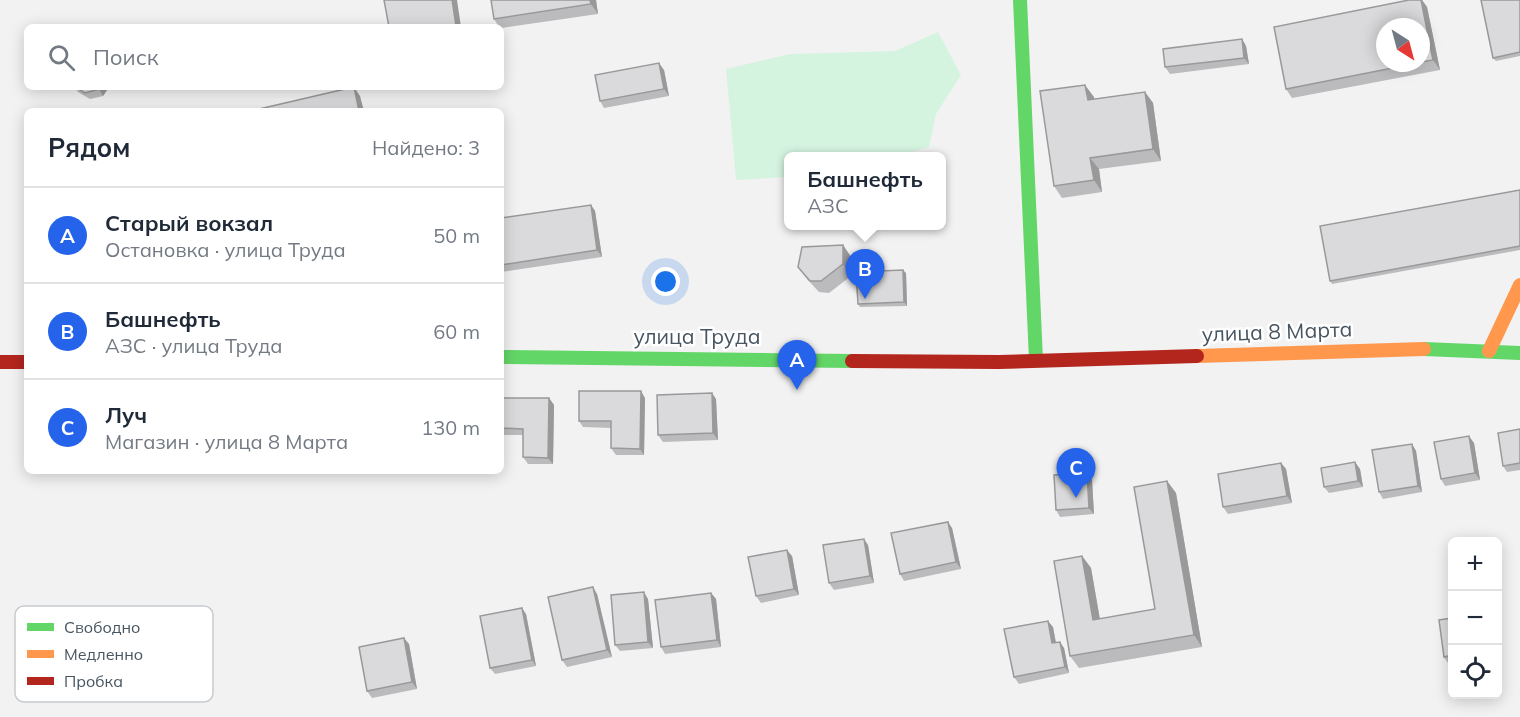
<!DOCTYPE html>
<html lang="ru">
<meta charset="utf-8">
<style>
body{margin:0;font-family:Mulish,sans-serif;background:#f6f6f7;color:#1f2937}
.controls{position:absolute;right:18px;bottom:18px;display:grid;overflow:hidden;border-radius:9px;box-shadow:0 3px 15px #0003}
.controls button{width:54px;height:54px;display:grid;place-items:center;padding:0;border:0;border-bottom:2px solid #e0e1e3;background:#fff;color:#1f2937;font:30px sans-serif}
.compass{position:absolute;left:1376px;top:18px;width:54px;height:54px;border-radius:50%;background:#fff;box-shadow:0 3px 15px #0003;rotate:144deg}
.you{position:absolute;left:666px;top:282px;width:21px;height:21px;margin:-15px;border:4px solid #fff;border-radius:50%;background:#1a73e8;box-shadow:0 0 0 9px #1a73e833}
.badge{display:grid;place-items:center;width:39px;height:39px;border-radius:50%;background:#2563eb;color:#fff;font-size:20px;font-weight:700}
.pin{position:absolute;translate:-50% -50px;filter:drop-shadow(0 2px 3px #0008)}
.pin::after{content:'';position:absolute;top:32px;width:21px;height:18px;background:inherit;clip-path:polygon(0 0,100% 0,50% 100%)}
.popup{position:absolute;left:784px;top:152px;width:162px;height:78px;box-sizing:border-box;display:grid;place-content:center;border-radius:9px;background:#fff;filter:drop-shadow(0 2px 4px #0005);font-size:20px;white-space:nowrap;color:#747a83}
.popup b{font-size:22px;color:#1f2937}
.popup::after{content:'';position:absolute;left:50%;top:100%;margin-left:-12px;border:12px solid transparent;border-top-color:#fff}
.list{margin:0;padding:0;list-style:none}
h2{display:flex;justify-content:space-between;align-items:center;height:78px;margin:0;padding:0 24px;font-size:26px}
h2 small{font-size:20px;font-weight:400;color:#747a83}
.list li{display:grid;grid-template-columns:39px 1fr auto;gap:18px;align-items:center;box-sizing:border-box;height:96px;padding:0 24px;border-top:2px solid #e0e1e3}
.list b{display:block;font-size:22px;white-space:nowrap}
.list p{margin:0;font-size:20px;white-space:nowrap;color:#747a83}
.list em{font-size:20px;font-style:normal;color:#747a83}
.icon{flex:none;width:33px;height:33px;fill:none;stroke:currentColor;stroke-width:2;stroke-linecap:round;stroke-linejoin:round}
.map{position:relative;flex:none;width:1520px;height:717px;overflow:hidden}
.search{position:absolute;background:#fff;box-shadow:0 3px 15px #0003;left:24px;top:24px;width:480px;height:66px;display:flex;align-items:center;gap:15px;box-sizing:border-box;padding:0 21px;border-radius:9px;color:#747a83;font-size:22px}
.panel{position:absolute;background:#fff;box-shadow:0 3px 15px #0003;left:24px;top:108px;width:480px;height:366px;border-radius:9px}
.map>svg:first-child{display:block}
</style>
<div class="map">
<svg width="1520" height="717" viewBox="0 0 1520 717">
<rect width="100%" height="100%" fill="#f3f2f2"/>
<!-- green -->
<path fill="#d5f4e0" d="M938,32L961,75L936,114L929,147L897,156H788V177L736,180L726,69L790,54L895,51Z"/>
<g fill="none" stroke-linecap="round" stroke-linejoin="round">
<!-- fast -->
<path stroke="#63d668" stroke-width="14" d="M1020,0L1036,360
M1424,349L1520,353
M501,357L852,361"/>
<!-- slow -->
<path stroke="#ff974d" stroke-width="14" d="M1489,351L1520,285
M1197,356L1424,349"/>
<!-- jam -->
<path stroke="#b3261e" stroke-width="14" d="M852,361L999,362L1197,356
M0,362H27"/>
</g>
<!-- wall -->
<path fill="#bbbbbd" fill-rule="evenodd" d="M596,0L598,14L501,28V27H499L494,19Z
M1409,0H1422L1427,7L1440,70L1292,98L1286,89ZM1421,27V63H1385Z
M1520,0V56L1496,61L1493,58Z
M1242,39L1246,46L1249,64L1170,74L1165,67Z
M664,70L669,96L604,108L600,101Z
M75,87H109L103,96L90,99L78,92Z
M1145,92L1153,103L1161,161L1099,169L1102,192L1062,198L1054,186L1094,97V99Z
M1520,190V250L1332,284L1330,281Z
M591,205L595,211L602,257L501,272V218Z
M843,245L851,257V276L829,293L819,292L807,279L798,267Z
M906,273L907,306L860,307L858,304Z
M501,398H549L554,405L553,464H528L523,457V435H504L501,430Z
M645,398L644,455H616L611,448V428L583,427L579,421Z
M716,399L718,440L663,442L658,435Z
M1520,429V470L1507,472L1503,466Z
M1474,443L1480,480L1445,486L1441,479Z
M1412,444L1416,451L1422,492L1383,499L1379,492Z
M1281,463L1286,469L1292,503L1228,514L1223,507Z
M1360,469L1363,487L1329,493L1324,487Z
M1087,473L1092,480L1094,514L1060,517L1056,510Z
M1167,481L1176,493L1202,647L1079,668L1070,656L1082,556L1091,568L1100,619L1155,609Z
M952,528L961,569L904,581L900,574Z
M868,545L874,583L834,590L829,583Z
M792,556L799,595L761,603L756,596Z
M711,593L716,599L721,647L665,654L661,647Z
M597,594L612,657L567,667L562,660Z
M648,599L653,648L620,651L615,645Z
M526,614L536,666L495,674L490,668Z
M1452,618V663H1448L1444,657Z
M1053,627L1056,642L1064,648L1069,673L1019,684L1014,677Z
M409,644L417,689L372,698L367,691Z"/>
<!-- shaded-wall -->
<path fill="#99999a" d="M452,0H457L461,27H457L456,26Z
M590,0H596L598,14L591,4Z
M1421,0H1422L1427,7L1440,70L1433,60Z
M1242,39L1246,46L1249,64L1244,58Z
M659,63L664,70L669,96L664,89Z
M1085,85L1094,97L1096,112L1088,100Z
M100,87H109L103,96L99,89Z
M354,87L360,96L364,111H359Z
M1145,92L1153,103L1161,161L1153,149Z
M1090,158L1099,169L1102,192L1094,180Z
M591,205L595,211L602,257L597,250Z
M843,245L851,257V276L843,264Z
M903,270L906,273L907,306L904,302Z
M641,391L645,398L644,455L640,449Z
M712,393L716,399L718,440L713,433Z
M549,398L554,405L553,464L548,458Z
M1469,436L1474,443L1480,480L1475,473Z
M1412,444L1416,451L1422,492L1418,486Z
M1355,462L1360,469L1363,487L1358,481Z
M1281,463L1286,469L1292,503L1287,496Z
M1087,473L1092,480L1094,514L1089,508Z
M1167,481L1176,493L1202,647L1194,635Z
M948,522L952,528L961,569L956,562Z
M864,539L868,545L874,583L870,576Z
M787,550L792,556L799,595L794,589Z
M1082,556L1091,568L1102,632L1093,620Z
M593,587L597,594L612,657L607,650Z
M644,592L648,599L653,648L648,642Z
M711,593L716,599L721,647L717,640Z
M522,608L526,614L536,666L532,660Z
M1048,621L1053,627L1057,650L1052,643Z
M404,638L409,644L417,689L412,682Z
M1060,642L1064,648L1069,673L1065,667Z"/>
<!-- building -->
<path fill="#dadadc" stroke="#99999a" stroke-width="1.5" d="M384,0H452L456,26L449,27H389Z
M491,0H590L591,4L494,19Z
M1409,0H1421L1433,60L1421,62V27H1385V63H1418L1286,89L1274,27Z
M1481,0H1520V52L1493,58Z
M1242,39L1244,58L1165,67L1163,49Z
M659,63L664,89L600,101L595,75Z
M1085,85L1088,100L1145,92L1153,149L1090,158L1094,180L1054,186L1040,91Z
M76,87H100L99,89L85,93Z
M354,87L359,111H260L259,109Z
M1520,190V246L1330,281L1320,226Z
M591,205L597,250L501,265V218Z
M843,245V264L821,281H810L798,267L802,247Z
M903,270L904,302L858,304L856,272Z
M579,391H641L640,449L611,448V421H579Z
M712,393L713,433L658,435L657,395Z
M501,398H549L548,458L523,457V429L501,428Z
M1520,429V463L1503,466L1498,433Z
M1469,436L1475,473L1441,479L1434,442Z
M1412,444L1418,486L1379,492L1372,450Z
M1355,462L1358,481L1324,487L1321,468Z
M1281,463L1287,496L1223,507L1218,474Z
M1087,473L1089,508L1056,510L1054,475Z
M1167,481L1194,635L1070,656L1054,561L1082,556L1093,620L1155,609L1134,487Z
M948,522L956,562L900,574L891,533Z
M864,539L870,576L829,583L823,545Z
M787,550L794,589L756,596L748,557Z
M593,587L607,650L562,660L548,597Z
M644,592L648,642L615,645L611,595Z
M711,593L717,640L661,647L655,600Z
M522,608L532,660L490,668L480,616Z
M1452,618V655L1444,657L1439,620Z
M1048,621L1052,643L1060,642L1065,667L1014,677L1004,629Z
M404,638L412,682L367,691L359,647Z"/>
<g text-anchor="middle" stroke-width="5" stroke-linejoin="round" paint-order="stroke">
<!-- street labels -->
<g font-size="21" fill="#475561" stroke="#fff">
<text transform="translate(1277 332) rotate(-2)" y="7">улица 8 Марта</text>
<text x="697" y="344">улица Труда</text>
</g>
</g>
<!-- legend -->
<rect x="15" y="606" width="198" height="96" rx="9" fill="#fff" stroke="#c8ccd0" stroke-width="1.5"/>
<rect x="27" y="623" width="27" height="8" fill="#63d668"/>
<rect x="27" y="650" width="27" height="8" fill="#ff974d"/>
<rect x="27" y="677" width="27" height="8" fill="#b3261e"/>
<g font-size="16" fill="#475561">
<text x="64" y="633">Свободно</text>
<text x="64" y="660">Медленно</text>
<text x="64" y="687">Пробка</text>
</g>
</svg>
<div class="controls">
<button>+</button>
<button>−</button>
<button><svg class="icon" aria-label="locate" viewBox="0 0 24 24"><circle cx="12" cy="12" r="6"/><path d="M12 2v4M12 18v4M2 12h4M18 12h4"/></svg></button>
</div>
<svg class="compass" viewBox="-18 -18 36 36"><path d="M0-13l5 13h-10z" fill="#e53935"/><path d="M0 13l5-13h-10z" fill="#747a83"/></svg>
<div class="you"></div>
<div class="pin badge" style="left:797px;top:390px">A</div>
<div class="pin badge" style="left:865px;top:299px">B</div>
<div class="popup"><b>Башнефть</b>АЗС</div>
<div class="pin badge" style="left:1076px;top:498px">C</div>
<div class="search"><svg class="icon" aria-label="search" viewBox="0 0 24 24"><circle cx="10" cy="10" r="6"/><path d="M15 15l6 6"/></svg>Поиск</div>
<section class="panel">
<h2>Рядом<small>Найдено: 3</small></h2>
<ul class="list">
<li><span class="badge">A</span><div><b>Старый вокзал</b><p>Остановка · улица Труда</p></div><em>50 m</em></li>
<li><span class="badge">B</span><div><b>Башнефть</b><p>АЗС · улица Труда</p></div><em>60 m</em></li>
<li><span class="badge">C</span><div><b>Луч</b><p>Магазин · улица 8 Марта</p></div><em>130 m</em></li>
</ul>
</section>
</div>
